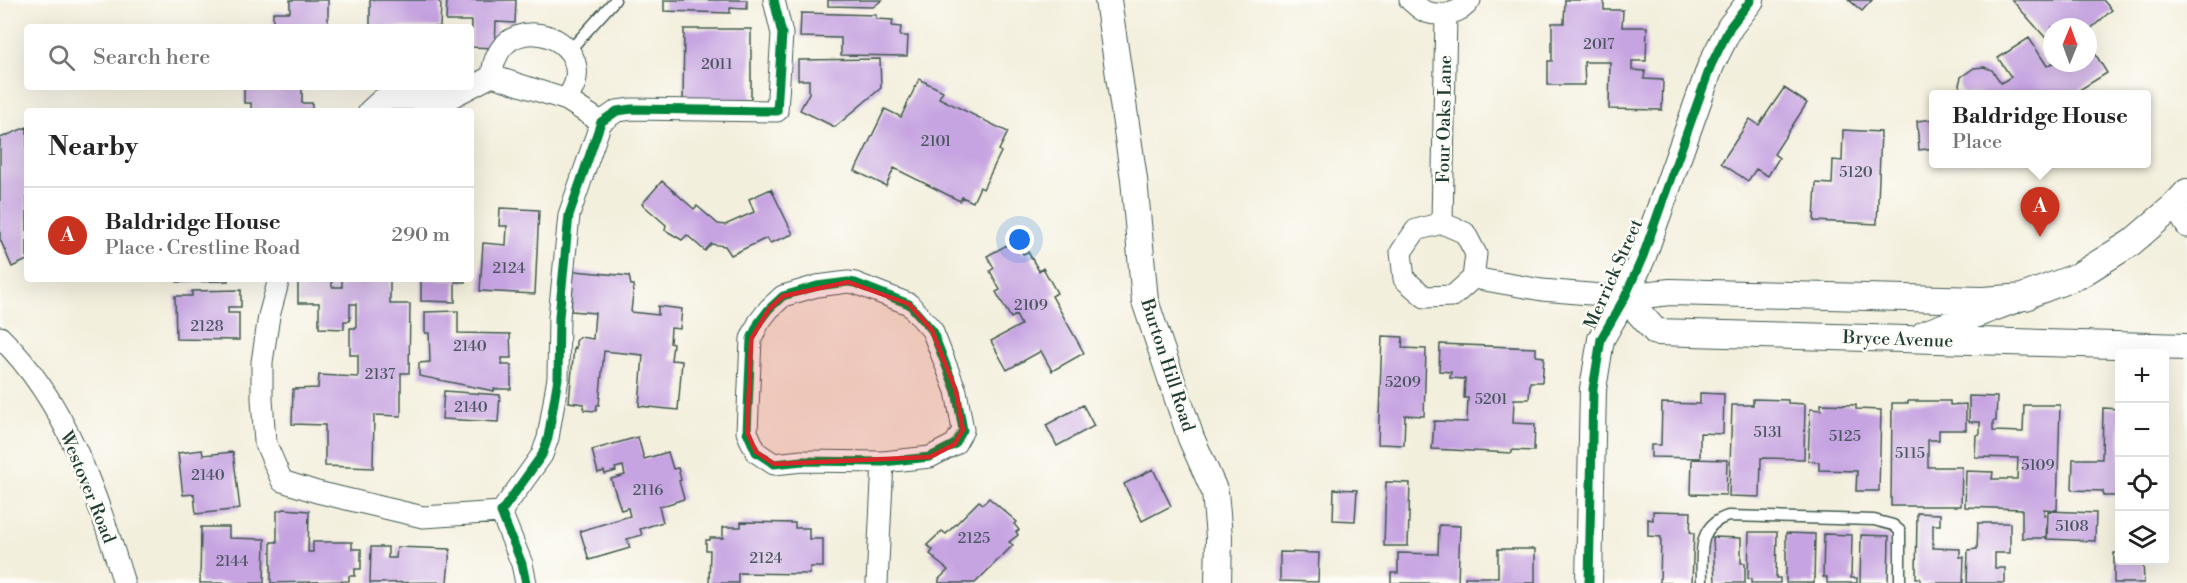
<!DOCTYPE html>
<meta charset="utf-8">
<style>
body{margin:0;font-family:"Libre Bodoni",serif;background:#f2f2f2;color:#222}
.controls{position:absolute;right:18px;bottom:18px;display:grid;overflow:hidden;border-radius:6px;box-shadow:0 6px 24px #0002}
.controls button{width:54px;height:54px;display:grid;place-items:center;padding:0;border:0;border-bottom:2px solid #e0e0e0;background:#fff;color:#222;font:30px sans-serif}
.compass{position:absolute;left:2043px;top:18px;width:54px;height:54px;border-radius:50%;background:#fff;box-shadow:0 6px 24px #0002;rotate:1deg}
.you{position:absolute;left:1020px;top:240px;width:21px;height:21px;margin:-15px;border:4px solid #fff;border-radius:50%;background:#1a73e8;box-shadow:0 0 0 9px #1a73e833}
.badge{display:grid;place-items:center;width:39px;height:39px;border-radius:50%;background:#c8321e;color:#fff;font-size:20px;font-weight:700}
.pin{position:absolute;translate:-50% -50px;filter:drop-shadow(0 2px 3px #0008)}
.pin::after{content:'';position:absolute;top:32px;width:21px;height:18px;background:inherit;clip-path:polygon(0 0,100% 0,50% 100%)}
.popup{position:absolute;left:1929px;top:90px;width:222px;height:78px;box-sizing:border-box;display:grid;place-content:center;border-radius:6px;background:#fff;filter:drop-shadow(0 2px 4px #0005);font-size:20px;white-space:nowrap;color:#767676}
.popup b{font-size:22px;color:#222}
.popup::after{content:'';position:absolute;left:50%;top:100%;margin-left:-12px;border:12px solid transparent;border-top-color:#fff}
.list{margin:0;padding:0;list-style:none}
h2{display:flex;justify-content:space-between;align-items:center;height:78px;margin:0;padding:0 24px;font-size:26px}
h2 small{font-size:20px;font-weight:400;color:#767676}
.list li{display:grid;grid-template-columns:39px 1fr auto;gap:18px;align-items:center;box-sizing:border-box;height:96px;padding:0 24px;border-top:2px solid #e0e0e0}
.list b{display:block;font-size:22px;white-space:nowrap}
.list p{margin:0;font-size:20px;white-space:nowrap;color:#767676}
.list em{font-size:20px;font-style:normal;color:#767676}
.icon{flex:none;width:33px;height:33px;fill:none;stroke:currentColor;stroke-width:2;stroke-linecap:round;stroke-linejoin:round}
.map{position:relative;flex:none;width:2187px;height:583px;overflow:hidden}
.search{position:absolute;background:#fff;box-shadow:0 6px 24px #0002;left:24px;top:24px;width:450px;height:66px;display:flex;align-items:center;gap:15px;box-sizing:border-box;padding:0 21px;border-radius:6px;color:#767676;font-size:22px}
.panel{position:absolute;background:#fff;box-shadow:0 6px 24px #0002;left:24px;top:108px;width:450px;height:174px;border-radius:6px}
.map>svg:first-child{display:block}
</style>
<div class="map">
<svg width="2187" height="583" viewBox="0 0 2187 583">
<rect width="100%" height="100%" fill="#fdfcf7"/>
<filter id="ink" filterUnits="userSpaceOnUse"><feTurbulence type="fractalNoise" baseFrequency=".0167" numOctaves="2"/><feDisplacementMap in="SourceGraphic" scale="12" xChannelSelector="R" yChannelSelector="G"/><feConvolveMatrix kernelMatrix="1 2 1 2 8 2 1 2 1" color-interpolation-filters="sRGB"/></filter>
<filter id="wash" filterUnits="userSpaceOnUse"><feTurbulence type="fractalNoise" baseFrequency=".008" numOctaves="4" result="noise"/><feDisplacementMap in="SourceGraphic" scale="24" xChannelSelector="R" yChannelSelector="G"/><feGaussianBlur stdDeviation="1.35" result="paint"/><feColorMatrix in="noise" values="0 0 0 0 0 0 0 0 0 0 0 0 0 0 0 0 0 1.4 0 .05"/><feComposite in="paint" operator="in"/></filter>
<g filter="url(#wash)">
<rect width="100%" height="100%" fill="#f3efdd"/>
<g id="blocks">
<!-- building -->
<path fill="#c6a3e1" d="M290,0H328V27H273V12H290Z
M370,0H437L441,4L440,27H370Z
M447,0H516L515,23L496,22L495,48L471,47L472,21H446Z
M664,0H747V9L730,8V13L664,11Z
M828,0H882L873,7L828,6Z
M1565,0H1604V10H1623L1622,27H1647L1646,61H1632V70L1645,71L1644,79L1663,80L1662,110L1609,109L1610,62H1584L1585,85H1548V61H1552V23H1564Z
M1849,0H1872L1862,11Z
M2012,0H2103L2112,10L2088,31V27H2052V45Z
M801,13L876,15V19L893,20L892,26L901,27L900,36H908L907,56L841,55V38L800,37Z
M684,29H751V100H683Z
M2029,38L2047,66L2052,63H2088V42L2107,73L2073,94H1964L1959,85L1961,77L1974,68L1984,67L1992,70L2001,83L2011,77L1998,58Z
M880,59L881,88L835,127L800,110L809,93V80H798V60Z
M919,79L943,91L939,98L1008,132L999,150L1001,152L983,189L980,187L973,202L962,197L960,201L894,168L886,186L855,171L885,109L901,117Z
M244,87H302V103H312V111H251V103H244Z
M406,87H446V90L406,91Z
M1784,88L1807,103L1774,154L1779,158L1768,176L1756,169L1748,181L1721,163L1750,119L1759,125Z
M1934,119V148L1919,150L1917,121Z
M27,127V260L12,267L0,239V138Z
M1843,130L1881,132L1877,224L1814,221L1816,183L1832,184L1833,160L1842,161Z
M662,181L694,209L697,206L718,224L725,225L754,212L749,199L771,189L793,234L770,243L767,238L731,255L725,246L711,244L705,251L687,235L682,240L665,230L666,225L642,204Z
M500,208L539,210L535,294L480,291L483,243L506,245L507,226H499Z
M1016,240L1023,254L1028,252L1039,271L1043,268L1057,293L1052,296L1084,353L1052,371L1041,351L1007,370L991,341L1021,325L1016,315L1011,318L996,292L1000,290L990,271L994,268L987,256Z
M574,271L629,276L631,285H634L631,312L658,315V306L682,309L680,329L671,328L670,343L673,344L671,360L682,361L678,410L639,406L643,355L604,351L599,405H597L596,411L584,410V404L569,402L574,347L576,348V341L580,337L593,339L595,313L571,311Z
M177,279H228V281L177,282Z
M298,279H332V287H342V279H390V304H410L409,373H401V416L374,415L373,468L325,466V425L292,424L293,389L318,388L319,375L358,377V355H350V328H356V304H350V321H344V329L319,328V303H298Z
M421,279H465V282H455V302L421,301Z
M241,290V307H228V313H239V340L176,339L175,296H192V291Z
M458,311V333L510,334L511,358H502V365H511V389H494V391L419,376V363L430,362L429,333H425V312Z
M1382,336L1403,337L1402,348L1426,349L1424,416L1405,415L1404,445L1378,444Z
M1440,344L1536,348V356L1544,357L1542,382H1530L1529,399H1514L1513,423L1535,424L1534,451L1512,450V453L1432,449L1434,421L1467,422L1468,398H1464L1465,379L1450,378L1451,372L1439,371Z
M444,391L500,395L498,422L442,419Z
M1700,393L1724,394L1723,434L1700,433V458L1651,457V445H1661L1662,403L1700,404Z
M1969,396L1997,397L1996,421H1993V431L2023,432L2024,405H2060L2057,510L2044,509V515H2047L2046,538H2022V509L1965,507L1966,471L1993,472L1992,479H2017L2018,458L1975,457L1976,435L1980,434V422H1969Z
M1753,399L1788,400V403L1805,404L1804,459L1761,458L1760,497L1729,496L1732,405H1753Z
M1908,401H1950V405L1966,404V430H1939V440H1928V467H1962L1961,506H1891L1892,403H1908Z
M1821,404L1856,405V409L1881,410L1879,491H1856L1857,471L1819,470V462L1808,461L1810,409L1821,410Z
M1083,405L1094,426L1057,446L1046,425Z
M2103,408L2120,409V496H2103V491L2072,490L2073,459H2102Z
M638,437L644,459L668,452L673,469L678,468L681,480L679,481L684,499L659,507L663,522L640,529L642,535L627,539L630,548L589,560L580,531L630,516L628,508L621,510L611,479L625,475L623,466L615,468L616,471L605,474L604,471L598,473L592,450Z
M202,450L203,455L233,452L240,509L196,514L194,494L183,495L178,453Z
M1692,459L1727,460L1726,495L1691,494Z
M1153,469L1171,506L1142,521L1124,484Z
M1386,482L1410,483L1408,546H1384Z
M1334,489L1357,490L1355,521L1333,520Z
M989,498L1017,522L1014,524L1019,530L1016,532L1018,535L1009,542L1013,545L975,583H939V579L948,570L934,559L935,558L930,554L933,550L927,545L942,531L946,534L979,501L983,504Z
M285,509L309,511L308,552H313V542H352V549H361V569H355V576H349V581L271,583V542H277V511Z
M1653,511L1691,512L1690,532L1694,533L1692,583H1660L1661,537L1648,536V519L1653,520Z
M2048,511L2096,513L2095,541L2047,539Z
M1917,513L1940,514V525H1933V548L1960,549V557H1964L1963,583H1920V578H1916Z
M741,522L795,523V528H809V539H823V567H810V574L738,573V583H709L710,550H706V540H710V538H723V527H741Z
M1978,523H2010V553H1995V568H2005V583H1967L1968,550L1977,549Z
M1439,525L1460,526L1458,583H1391V573H1398V553L1438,554Z
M201,527H229V538L265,539L264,583H200Z
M1749,532H1777L1776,578H1780V583H1751V579H1748Z
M1786,533L1815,534L1814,583H1786Z
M1824,534L1852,535L1851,578H1857V583H1827V577H1823Z
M1861,535L1889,536L1888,583H1860Z
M1713,537L1741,538V563H1745V583H1715Z
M371,547H388V558H396L397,547L450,549L447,582L370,583Z
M1498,549H1535V583H1465V577H1498Z
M1280,552L1319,553L1318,582L1280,581Z
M2114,553H2120V560H2143L2144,583H2114Z"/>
</g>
</g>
<g filter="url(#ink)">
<use href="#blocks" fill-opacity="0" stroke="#3f584d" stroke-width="1.5"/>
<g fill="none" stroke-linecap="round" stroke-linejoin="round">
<!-- service casing -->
<g stroke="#3f584d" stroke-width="13">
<path id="service" d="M568,52L615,0
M1702,583C1702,555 1696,526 1728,516L1874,520L1893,525L1900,531V583"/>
</g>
<!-- minor casing -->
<g stroke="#3f584d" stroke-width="23">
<path id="minor" d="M1410,0C1415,4 1420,10 1426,12C1441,17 1461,14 1470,0
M492,76C493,70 493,63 496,58C514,13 587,36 575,83C573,89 569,95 567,100
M369,111L382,99H448L492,76L567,100L601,122
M2174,206L2187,227
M1442,223L1465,233L1476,254L1473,278L1453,296L1425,297L1404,279L1401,252L1416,230Z
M1442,223L1446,15
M1473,278L1542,290L1625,297
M279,279L269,316L262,362V399L265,442L282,481L317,492L423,517L501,512
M848,282L855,283L909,304L932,330L956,391L963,430L955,444L930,457L883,462L802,461L774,464L756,452L747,432L751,339L759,322L769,309L783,296L817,286Z
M0,337C67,402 97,496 124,583
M526,583L522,564L501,512L542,455L548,438L558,378L559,317L569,215L601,122L617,111L632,109L777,111L782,34L774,0
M877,583L883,462"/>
</g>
<!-- tertiary casing -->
<g stroke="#3f584d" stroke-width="28">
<path id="tertiary" d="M1108,0L1134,179L1145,301L1191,438L1215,492L1219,537L1218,583
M1625,297L1656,332L2187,347
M1625,297L1670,292L1982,300L2026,297
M1924,334L2078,276L2131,243L2174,206L2187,192
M1589,583L1593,389L1601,339L1625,297L1643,256L1711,65L1730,27L1751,0"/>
</g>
<!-- service -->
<use href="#service" stroke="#fff" stroke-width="10"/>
<!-- minor -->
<use href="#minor" stroke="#fff" stroke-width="21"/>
<!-- tertiary -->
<use href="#tertiary" stroke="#fff" stroke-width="26"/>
<!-- cycleway casing -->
<g stroke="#fdfcf7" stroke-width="13">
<path id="cycleway" d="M848,282L855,283L909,304L932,330L956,391L963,430L955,444L930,457L883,462L802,461L774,464L756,452L747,432L751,339L759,322L769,309L783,296L817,286Z
M526,583L522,564L501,512L542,455L548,438L558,378L559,317L569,215L601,122L617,111L632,109L777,111L782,34L774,0
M1589,583L1593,389L1601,339L1625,297L1643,256L1711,65L1730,27L1751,0"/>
</g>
<!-- cycleway -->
<use href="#cycleway" stroke="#00873e" stroke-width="9"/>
</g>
</g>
<!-- marked area -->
<path fill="#d62828" fill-opacity="0.2" stroke="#d62828" stroke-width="4.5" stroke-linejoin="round" d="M848,282L909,304L932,330L956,391L963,430L955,444L930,457L774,464L756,452L747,432L751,339L769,309L783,296Z"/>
<g text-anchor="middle" stroke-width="5" stroke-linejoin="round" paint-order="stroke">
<!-- number labels -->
<g font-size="15" fill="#49565f">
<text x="1599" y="49">2017</text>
<text x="717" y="69">2011</text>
<text x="936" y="146">2101</text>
<text x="1856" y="177">5120</text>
<text x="509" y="273">2124</text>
<text x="1031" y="310">2109</text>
<text x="207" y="331">2128</text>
<text x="470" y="351">2140</text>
<text x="380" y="379">2137</text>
<text x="1403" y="387">5209</text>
<text x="1491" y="404">5201</text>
<text x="471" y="412">2140</text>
<text x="1768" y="437">5131</text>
<text x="1845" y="441">5125</text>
<text x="1910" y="458">5115</text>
<text x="2038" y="470">5109</text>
<text x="208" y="480">2140</text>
<text x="648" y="495">2116</text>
<text x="2072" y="531">5108</text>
<text x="974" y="543">2125</text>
<text x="766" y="563">2124</text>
<text x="232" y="566">2144</text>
</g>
<!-- street labels -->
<g font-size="18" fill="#1f3d34" stroke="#fdfcf7">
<text transform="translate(1444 119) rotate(-89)" y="6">Four Oaks Lane</text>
<text transform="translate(1613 274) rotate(-66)" y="6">Merrick Street</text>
<text transform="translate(1898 339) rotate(2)" y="6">Bryce Avenue</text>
<text transform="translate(1168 365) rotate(72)" y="6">Burton Hill Road</text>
<text transform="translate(88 487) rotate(68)" y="6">Westover Road</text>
</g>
</g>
</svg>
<div class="controls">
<button>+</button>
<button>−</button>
<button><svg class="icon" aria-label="locate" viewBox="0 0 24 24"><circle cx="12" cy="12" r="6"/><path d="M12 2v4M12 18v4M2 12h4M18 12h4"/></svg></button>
<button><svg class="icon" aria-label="layers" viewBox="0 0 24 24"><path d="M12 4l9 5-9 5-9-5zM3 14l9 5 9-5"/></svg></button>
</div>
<svg class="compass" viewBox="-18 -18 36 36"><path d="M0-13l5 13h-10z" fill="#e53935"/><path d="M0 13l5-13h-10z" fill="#767676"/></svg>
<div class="you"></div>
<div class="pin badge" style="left:2040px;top:237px">A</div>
<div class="popup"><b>Baldridge House</b>Place</div>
<div class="search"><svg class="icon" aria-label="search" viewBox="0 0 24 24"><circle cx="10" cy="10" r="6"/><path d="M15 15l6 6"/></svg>Search here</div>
<section class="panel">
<h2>Nearby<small></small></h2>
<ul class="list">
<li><span class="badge">A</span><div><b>Baldridge House</b><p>Place · Crestline Road</p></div><em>290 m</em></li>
</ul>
</section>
</div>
